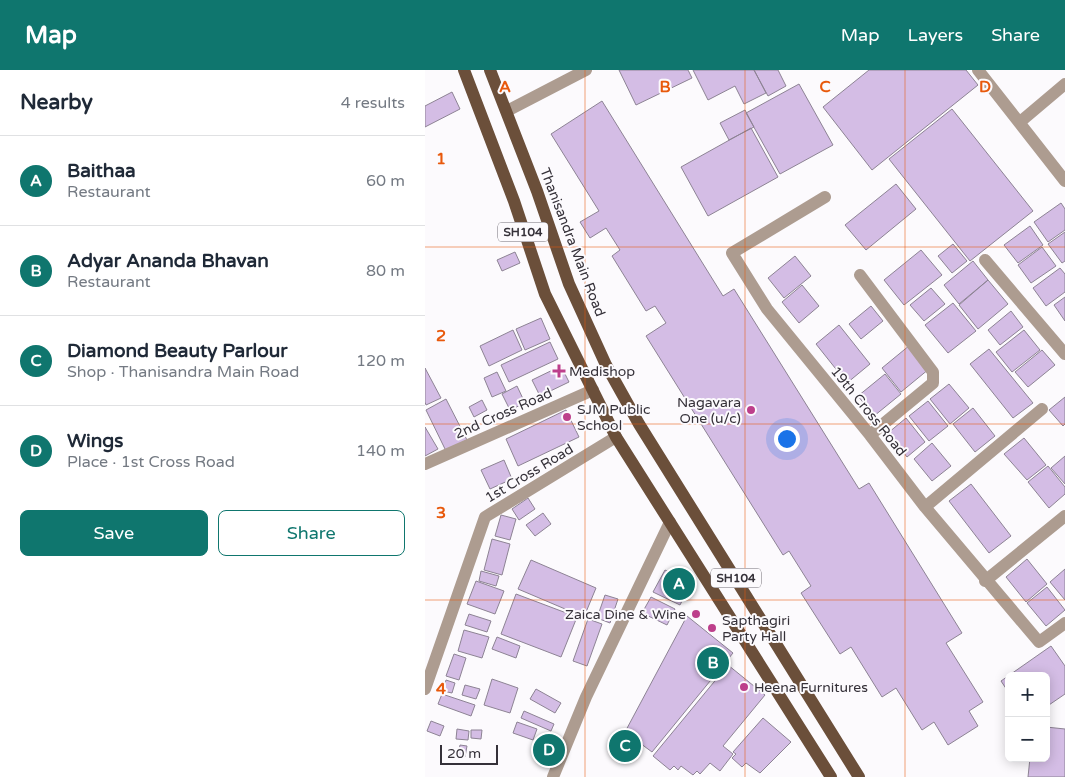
<!DOCTYPE html>
<meta charset="utf-8">
<style>
body{margin:0;font-family:"Varela Round",sans-serif;background:#f2f2f3;color:#1f2937}
.controls{position:absolute;right:15px;bottom:15px;display:grid;overflow:hidden;border-radius:8px;box-shadow:0 2px 12px #0003}
.controls button{width:45px;height:45px;display:grid;place-items:center;padding:0;border:0;border-bottom:1px solid #e0e1e3;background:#fff;color:#1f2937;font:25px sans-serif}
.scale{position:absolute;left:15px;bottom:12px;width:58px;box-sizing:border-box;padding-left:5px;border:2px solid #353139;border-top:0;font-size:14px;line-height:18px;white-space:nowrap;color:#353139;-webkit-text-stroke:4px #fcfafd;paint-order:stroke}
.you{position:absolute;left:361px;top:368px;width:18px;height:18px;margin:-12px;border:4px solid #fff;border-radius:50%;background:#1a73e8;box-shadow:0 0 0 8px #1a73e833}
.badge{display:grid;place-items:center;width:32px;height:32px;border-radius:50%;background:#0f766e;color:#fff;font-size:16px;font-weight:700}
.pin{position:absolute;translate:-50% -50%;border:2px solid #fff;box-shadow:0 1px 5px #0006}
.list{margin:0;padding:0;list-style:none}
h2{display:flex;justify-content:space-between;align-items:center;height:65px;margin:0;padding:0 20px;font-size:21px}
h2 small{font-size:16px;font-weight:400;color:#747a83}
.list li{display:grid;grid-template-columns:32px 1fr auto;gap:15px;align-items:center;box-sizing:border-box;height:90px;padding:0 20px;border-top:1px solid #e0e1e3}
.list b{display:block;font-size:19px;white-space:nowrap}
.list p{margin:0;font-size:16px;white-space:nowrap;color:#747a83}
.list em{font-size:16px;font-style:normal;color:#747a83}
.actions{display:flex;gap:10px;padding:15px 20px}
.actions a{flex:1;padding:11px 0;border:1px solid #0f766e;border-radius:8px;text-align:center;font-size:18px;color:#0f766e}
.actions .main{background:#0f766e;color:#fff}
.map{position:relative;flex:none;width:640px;height:707px;overflow:hidden}
header{display:flex;align-items:center;gap:30px;box-sizing:border-box;height:70px;padding:0 25px;background:#0f766e;color:#fff}
header strong{font-size:24px}
nav{display:flex;gap:28px;margin-inline-start:auto;font-size:18px}
main{display:flex}
aside{flex:1;background:#fff}
.map>svg:first-child{display:block}
</style>
<header>
<strong>Map</strong>
<nav><a>Map</a><a>Layers</a><a>Share</a></nav>
</header>
<main>
<aside>
<h2>Nearby<small>4 results</small></h2>
<ul class="list">
<li><span class="badge">A</span><div><b>Baithaa</b><p>Restaurant</p></div><em>60 m</em></li>
<li><span class="badge">B</span><div><b>Adyar Ananda Bhavan</b><p>Restaurant</p></div><em>80 m</em></li>
<li><span class="badge">C</span><div><b>Diamond Beauty Parlour</b><p>Shop · Thanisandra Main Road</p></div><em>120 m</em></li>
<li><span class="badge">D</span><div><b>Wings</b><p>Place · 1st Cross Road</p></div><em>140 m</em></li>
</ul>
<div class="actions"><a class="main">Save</a><a>Share</a></div>
</aside>
<div class="map">
<svg width="640" height="707" viewBox="0 0 640 707">
<rect width="100%" height="100%" fill="#fcfafd"/>
<!-- building -->
<path fill="#d4bde5" stroke="#8d8394" d="M194,0H263L267,8L211,35Z
M268,0H329L341,23L319,34L310,16L283,30Z
M329,0H353L361,16L343,26Z
M444,0H541L553,15L447,100L398,37Z
M374,14L408,75L355,104L321,43Z
M27,22L35,39L0,57V36Z
M177,31L298,226L309,219L434,419L444,413L537,563L521,573L558,632L544,641L553,656L523,675L509,652L497,660L471,618L457,627L426,577L415,584L376,523L386,516L364,481L358,485L221,266L241,253L230,236L221,241L187,186L195,180L181,158L165,168L155,152L174,141L126,64Z
M527,39L608,141L545,191L464,89Z
M320,40L329,57L304,70L295,53Z
M326,58L353,107L283,146L256,97Z
M471,114L491,139L441,180L420,155Z
M636,133L640,139V160L623,172L609,152Z
M605,156L618,175L593,193L579,175Z
M640,162V191L637,193L623,174Z
M528,174L542,191L527,203L513,186Z
M617,177L631,196L606,213L593,195Z
M496,180L517,205L479,235L459,210Z
M90,182L95,193L77,201L72,190Z
M370,186L386,206L359,228L343,208Z
M548,191L563,210L534,234L519,215Z
M635,198L640,204V222L621,236L608,218Z
M563,210L583,234L553,259L534,235Z
M377,215L394,236L374,253L357,232Z
M506,218L520,234L499,251L485,235Z
M640,227V251L629,235Z
M528,233L551,261L523,283L500,255Z
M446,236L458,251L436,269L424,254Z
M586,241L598,257L575,275L563,260Z
M116,248L125,269L100,280L91,259Z
M414,255L445,294L422,313L391,274Z
M88,260L97,280L64,296L55,276Z
M599,260L615,280L587,302L571,282Z
M125,272L133,289L84,312L76,295Z
M485,275L504,299L476,322L457,298Z
M564,279L608,333L588,348L545,294Z
M617,280L630,295L603,317L590,302Z
M136,296L144,312L115,326L107,310Z
M0,298L16,328L1,335L0,332Z
M72,302L81,321L67,327L59,308Z
M460,304L476,324L449,346L433,326Z
M524,314L544,338L525,354L505,329Z
M92,316L100,333L85,340L77,324Z
M640,327V354L638,356L624,340Z
M21,329L42,370L21,381L1,340Z
M57,330L62,340L49,347L44,337Z
M503,331L523,356L504,371L484,346Z
M548,338L570,366L550,382L528,354Z
M141,340L154,367L93,396L81,369Z
M481,348L500,372L482,387L463,363Z
M0,357L13,379L0,386Z
M599,368L621,395L602,410L579,384Z
M507,373L526,396L507,411L489,389Z
M640,386V414L626,398Z
M79,390L87,409L65,419L56,400Z
M623,396L640,417V424L624,438L603,412Z
M546,414L586,466L564,483L524,431Z
M103,428L110,439L94,450L87,439Z
M118,443L126,454L110,466L101,455Z
M76,445L91,449L85,470L70,466Z
M67,469L85,474L77,505L59,500Z
M602,489L622,514L601,532L581,507Z
M106,490L171,518L159,547L93,519Z
M640,499V530L625,512Z
M240,500L266,513L255,535L228,522Z
M56,501L74,506L71,516L54,511Z
M51,511L79,521L70,544L42,534Z
M622,517L640,540L621,556L602,533Z
M91,524L152,547L136,587L76,564Z
M180,525L193,529L185,553L172,548Z
M226,527L250,539L242,555L217,543Z
M44,544L66,551L62,562L40,555Z
M262,546L308,583L227,682L200,662Z
M163,549L177,554L162,596L148,591Z
M39,560L64,567L57,588L33,581Z
M72,567L95,576L91,588L67,579Z
M626,576L640,596V624L621,637V606H584V623L576,611Z
M29,584L41,588L34,610L21,606Z
M303,595L340,625L298,676L308,684L295,701L285,693L275,704L272,701L268,705L256,696L253,700L249,696L245,700L228,686Z
M67,609L93,618L85,643L59,635Z
M21,610L30,613L27,623L18,621Z
M40,615L55,619L51,629L37,625Z
M111,619L136,633L130,643L105,629Z
M17,624L50,635L46,646L13,634Z
M99,641L129,654L126,661L96,648Z
M338,648L366,672L335,703L321,693L317,697L307,688L311,684L308,682Z
M6,651L19,656L15,666L2,661Z
M92,652L112,659L108,670L88,663Z
M621,657L640,659V707H603L605,688H621Z
M32,659L44,661L43,670L31,669Z
M46,660H57L56,669L46,668Z
M35,675L42,676L40,687L33,685Z"/>
<g fill="none" stroke-linecap="round" stroke-linejoin="round">
<!-- minor -->
<path stroke="#ad9c90" stroke-width="12" d="M553,0L640,111
M82,41L161,0
M595,52L640,14
M400,127L307,183L342,239L445,365L500,437L614,572L640,553
M560,190L640,284
M435,205L508,302V313L445,365
M0,394L168,320
M500,437L617,339
M560,511L640,446
M0,619L60,447L191,367
M128,707L161,627L245,452"/>
<!-- major -->
<path stroke="#6b4f3a" stroke-width="12" d="M39,0L89,131L120,224L191,367L406,707
M65,0L112,121L144,214L181,295L214,354L434,707"/>
</g>
<!-- grid -->
<path fill="none" stroke="#e8590c" stroke-width="1" stroke-opacity="0.55" d="M160,0V707M320,0V707M480,0V707M0,177H640M0,354H640M0,530H640"/>
<!-- markers -->
<g fill="#bd3f8b" stroke="#fcfafd" stroke-width="2">
<path d="M131.5 293.5h5v5h5v5h-5v5h-5v-5h-5v-5h5z"/>
<circle cx="326" cy="340" r="5"/>
<circle cx="142" cy="347" r="5"/>
<circle cx="271" cy="544" r="5"/>
<circle cx="287" cy="558" r="5"/>
<circle cx="319" cy="617" r="5"/>
</g>
<g text-anchor="middle" stroke-width="4" stroke-linejoin="round" paint-order="stroke">
<!-- shield labels -->
<g fill="#fcfafd" stroke="#716d74" stroke-width="1">
<rect x="73" y="152.5" width="50" height="19" rx="4"/>
<rect x="286" y="498.5" width="50" height="19" rx="4"/>
</g>
<g font-size="12" font-weight="bold" fill="#353139">
<text x="98" y="166">SH104</text>
<text x="311" y="512">SH104</text>
</g>
<!-- street labels -->
<g font-size="14" fill="#353139" stroke="#fcfafd">
<text transform="translate(148 172) rotate(69)" y="5">Thanisandra Main Road</text>
<text transform="translate(444 341) rotate(51)" y="5">19th Cross Road</text>
<text transform="translate(78 343) rotate(-24)" y="5">2nd Cross Road</text>
<text transform="translate(104 403) rotate(-31)" y="5">1st Cross Road</text>
</g>
<!-- poi labels -->
<g font-size="14" fill="#353139" stroke="#fcfafd" text-anchor="start">
<text x="144" y="306">Medishop</text>
<text x="316" y="337" text-anchor="end">Nagavara<tspan x="316" dy="16">One (u/c)</tspan></text>
<text x="152" y="344">SJM Public<tspan x="152" dy="16">School</tspan></text>
<text x="261" y="549" text-anchor="end">Zaica Dine &amp; Wine</text>
<text x="297" y="555">Sapthagiri<tspan x="297" dy="16">Party Hall</tspan></text>
<text x="329" y="622">Heena Furnitures</text>
</g>
</g>
<g font-size="16" text-anchor="middle" font-weight="bold" fill="#e8590c" stroke="#fcfafd" stroke-width="4" stroke-linejoin="round" paint-order="stroke">
<text x="80" y="22">A</text>
<text x="240" y="22">B</text>
<text x="400" y="22">C</text>
<text x="560" y="22">D</text>
<text x="16" y="94">1</text>
<text x="16" y="271">2</text>
<text x="16" y="448">3</text>
<text x="16" y="624">4</text>
</g>
</svg>
<div class="controls">
<button>+</button>
<button>−</button>
</div>
<div class="scale">20 m</div>
<div class="you"></div>
<div class="pin badge" style="left:254px;top:514px">A</div>
<div class="pin badge" style="left:288px;top:593px">B</div>
<div class="pin badge" style="left:200px;top:676px">C</div>
<div class="pin badge" style="left:124px;top:680px">D</div>
</div>
</main>
